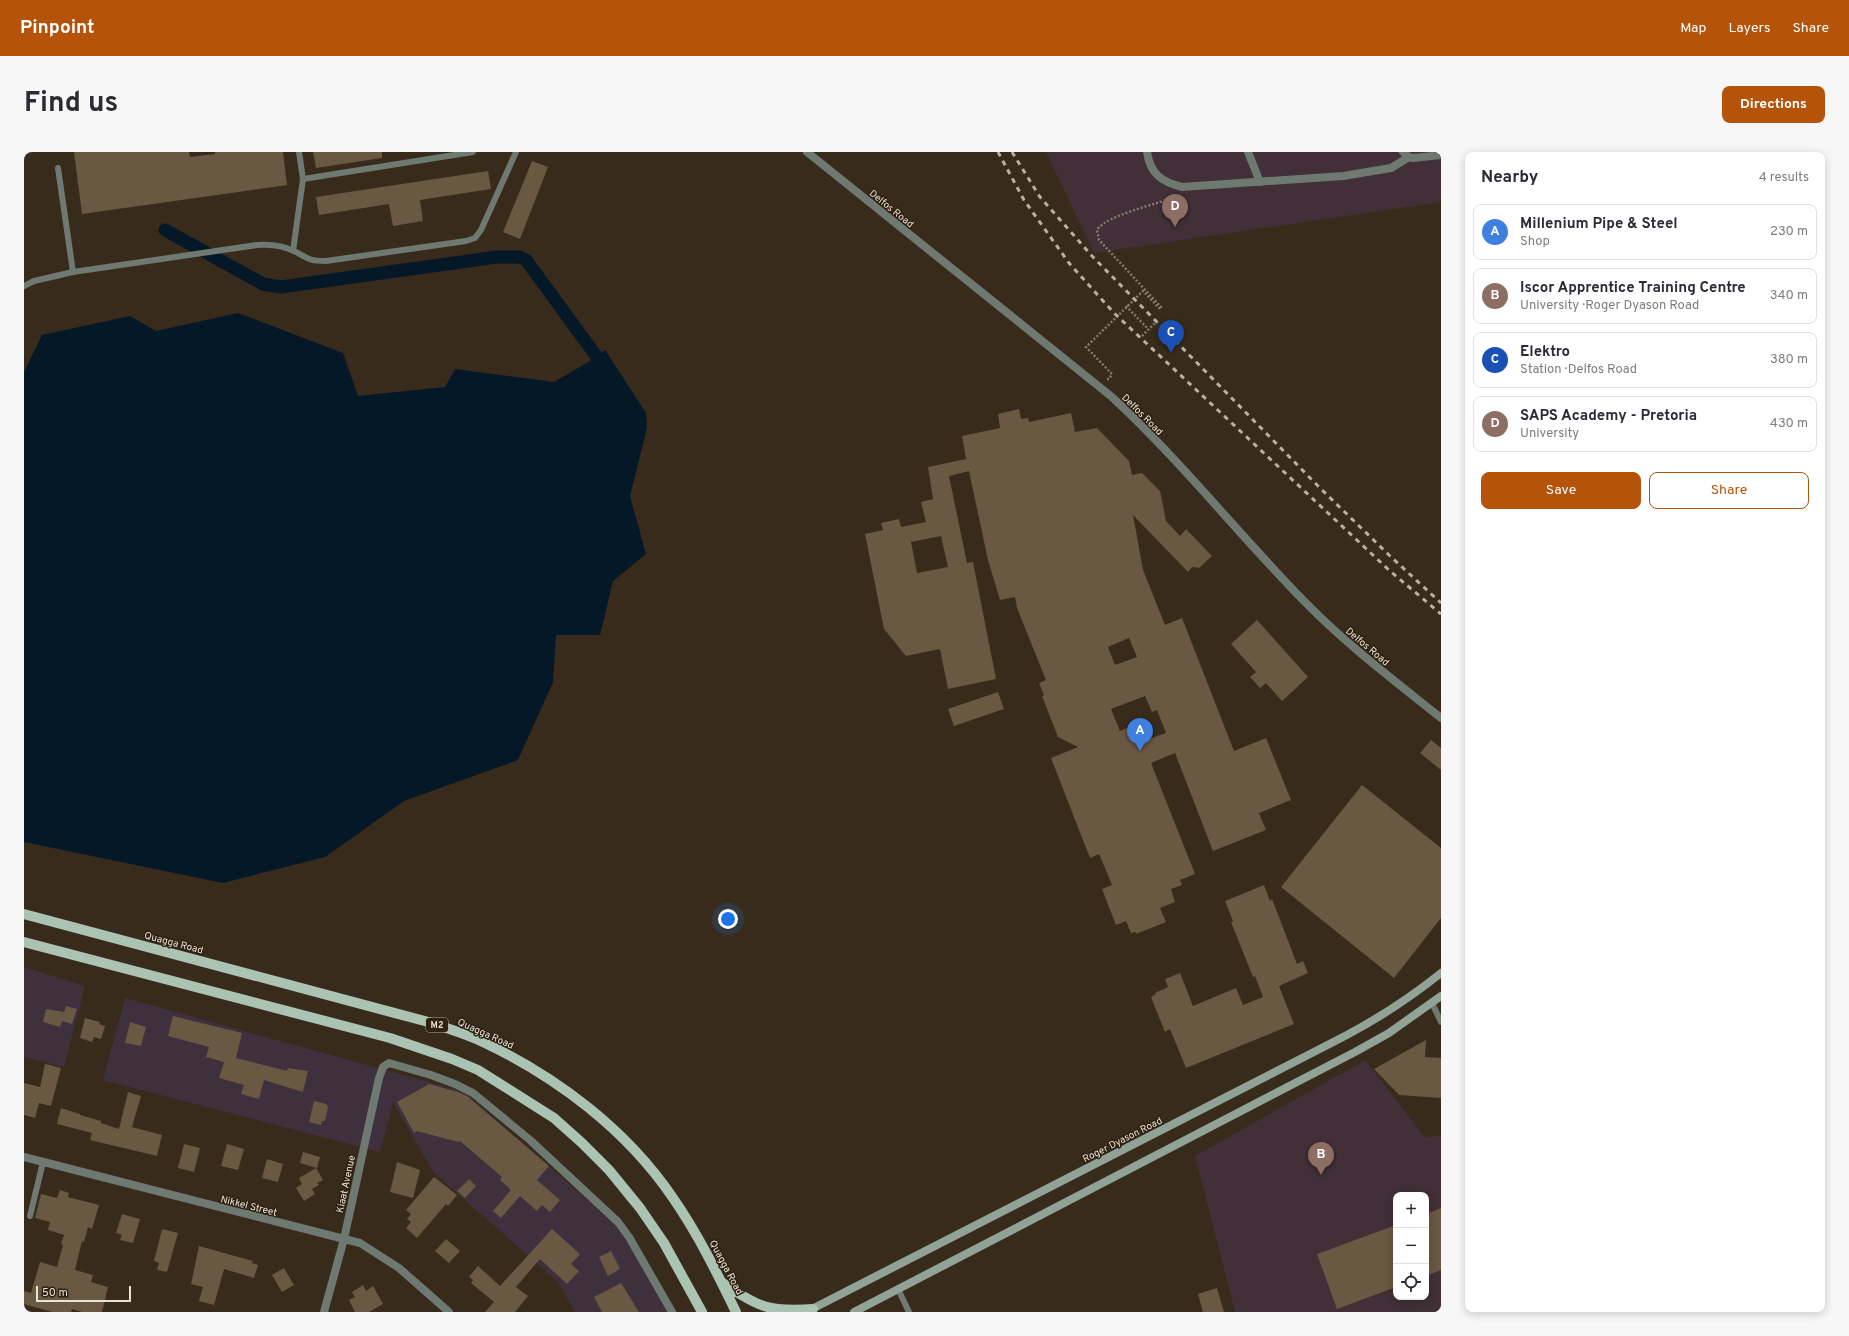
<!DOCTYPE html>
<meta charset="utf-8">
<style>
body{margin:0;font-family:Overpass,sans-serif;background:#f7f7f7;color:#2b2b33}
.controls{position:absolute;right:12px;bottom:12px;display:grid;overflow:hidden;border-radius:8px;box-shadow:0 2px 10px #0003}
.controls button{width:36px;height:36px;display:grid;place-items:center;padding:0;border:0;border-bottom:1px solid #e1e1e2;background:#fff;color:#2b2b33;font:20px sans-serif}
.scale{position:absolute;left:12px;bottom:10px;width:95px;box-sizing:border-box;padding-left:4px;border:2px solid #eae1d7;border-top:0;font-size:11px;line-height:14px;white-space:nowrap;color:#eae1d7;-webkit-text-stroke:3px #2e2111;paint-order:stroke}
.you{position:absolute;left:704px;top:767px;width:14px;height:14px;margin:-10px;border:3px solid #fff;border-radius:50%;background:#1a73e8;box-shadow:0 0 0 6px #1a73e833}
.badge{display:grid;place-items:center;width:26px;height:26px;border-radius:50%;background:#b45309;color:#fff;font-size:13px;font-weight:700}
.pin{position:absolute;translate:-50% -33px;filter:drop-shadow(0 1px 2px #0008)}
.pin::after{content:'';position:absolute;top:21px;width:14px;height:12px;background:inherit;clip-path:polygon(0 0,100% 0,50% 100%)}
.list{margin:0;padding:0;list-style:none}
h2{display:flex;justify-content:space-between;align-items:center;height:52px;margin:0;padding:0 16px;font-size:17px}
h2 small{font-size:13px;font-weight:400;color:#7c7c81}
.list li{display:grid;grid-template-columns:26px 1fr auto;gap:12px;align-items:center;box-sizing:border-box;height:56px;margin:0 8px 8px;padding:0 8px;border:1px solid #e1e1e2;border-radius:8px}
.list b{display:block;font-size:15px;white-space:nowrap}
.list p{margin:0;font-size:13px;white-space:nowrap;color:#7c7c81}
.list em{font-size:13px;font-style:normal;color:#7c7c81}
.actions{display:flex;gap:8px;padding:12px 16px}
.actions a{flex:1;padding:9px 0;border:1px solid #b45309;border-radius:8px;text-align:center;font-size:14px;color:#b45309}
.actions .main{background:#b45309;color:#fff}
.icon{flex:none;width:22px;height:22px;fill:none;stroke:currentColor;stroke-width:2;stroke-linecap:round;stroke-linejoin:round}
.map{position:relative;flex:none;width:1417px;height:1160px;overflow:hidden;border-radius:8px}
header{display:flex;align-items:center;gap:24px;box-sizing:border-box;height:56px;padding:0 20px;background:#b45309;color:#fff}
header strong{font-size:19px}
nav{display:flex;gap:22px;margin-inline-start:auto;font-size:14px}
.intro{display:flex;align-items:center;justify-content:space-between;box-sizing:border-box;height:96px;padding:0 24px}
h1{margin:0;font-size:28px}
.button{padding:10px 18px;border-radius:8px;background:#b45309;color:#fff;font-size:14px;font-weight:700}
main{display:flex;gap:24px;padding:0 24px}
aside{flex:1;background:#fff;border-radius:8px;box-shadow:0 2px 10px #0003}
.map>svg:first-child{display:block}
</style>
<header>
<strong>Pinpoint</strong>
<nav><a>Map</a><a>Layers</a><a>Share</a></nav>
</header>
<div class="intro"><h1>Find us</h1><a class="button">Directions</a></div>
<main>
<div class="map">
<svg width="1417" height="1160" viewBox="0 0 1417 1160">
<rect width="100%" height="100%" fill="#382b1b"/>
<!-- commercial -->
<path fill="#3e303d" d="M0,815L61,834L40,915L0,905Z
M101,846L441,940L602,1082L645,1160H551L534,1130L410,1021L369,951L356,1000L79,928Z"/>
<!-- education -->
<path fill="#422f37" fill-rule="evenodd" d="M1022,0H1417V50L1070,101Z
M1341,908L1401,985L1417,983V1160H1211L1171,1004ZM1372,1043H1402V1145H1372Z"/>
<!-- water -->
<path fill="#041827" d="M214,161L319,201L334,244L421,235L431,217L530,230L573,205L581,198L622,261L623,276L606,344L622,402L589,429L576,483H532L529,530L494,608L380,649L301,705L199,731L0,690V220L18,183L106,164L132,179Z"/>
<g fill="none" stroke-linecap="round" stroke-linejoin="round">
<!-- canal -->
<path stroke="#041827" stroke-width="13" d="M141,78L239,132L257,135L473,105H495L502,108L573,205"/>
</g>
<!-- building -->
<path fill="#695842" fill-rule="evenodd" d="M50,0H165L166,5L191,2V0H259L263,33L58,62Z
M289,0H358V6L292,16Z
M508,9L524,15L496,87L479,80Z
M464,19L467,37L396,48L399,69L369,74L365,52L295,63L292,45Z
M995,257L997,267L1004,266L1005,270L1047,261L1051,280L1073,276L1105,309L1108,323L1118,321L1136,339L1142,369L1156,384L1162,377L1188,404L1175,416L1168,415L1164,420L1109,363L1119,418L1141,473L1158,466L1210,599L1242,586L1267,648L1235,661L1242,678L1189,699L1151,601L1127,611L1171,722L1156,728L1158,733L1147,737L1151,750L1136,756L1142,770L1112,782V780L1107,781L1102,769L1092,773L1078,737L1088,733L1081,716L1075,702L1066,706L1027,606L1054,595L1034,585L1018,544L1020,543L1015,531L1022,528L993,456L991,445L976,448L964,408L945,319L925,324L943,411L949,410L972,527L924,537L916,497L882,504L860,477L841,382L859,378L857,371L875,367L877,375L902,370L897,350L909,347L904,315L942,307L938,284L976,276L974,262ZM917,384L924,415L893,421L887,390ZM1105,486L1113,505L1091,513L1084,495ZM1121,544L1128,560L1133,558L1142,581L1119,589L1112,572L1096,579L1087,557Z
M1233,468L1284,525L1258,549L1242,531L1236,536L1226,525L1232,520L1207,492Z
M974,540L980,557L930,574L924,557Z
M1407,588L1417,596V618L1396,601Z
M1338,633L1417,696V766L1370,826L1257,735Z
M1240,733L1246,749L1248,747L1273,812L1279,809L1284,821L1255,834L1270,872L1162,916L1146,877L1141,880L1127,845L1132,842L1131,841L1144,835L1141,827L1156,821L1169,854L1212,836L1219,853L1239,845L1231,824L1229,825L1207,770L1209,769L1201,749Z
M42,854L53,857L48,872L38,869L36,875L19,870L22,857L40,860L38,867Z
M149,864L218,881L212,906L263,919L264,916L284,919L279,940L240,928L235,947L217,942L220,933L195,926L200,910L182,905L185,895L144,884Z
M61,866L76,870L75,872L81,874L77,887L70,885L68,890L56,886Z
M106,870L122,875L117,894L101,891Z
M1402,888L1401,905L1417,906V946L1375,943L1350,917Z
M21,912L37,916L27,954L15,951L11,966L0,963V931L16,935Z
M405,932L434,940L443,944L525,1014L513,1028L536,1048L526,1060L518,1053L513,1059L496,1044L477,1066L469,1059L487,1038L476,1028L478,1025L436,989L434,990L393,979L390,981L373,950Z
M104,940L117,944L108,975L138,983L133,1004L66,988L68,981L33,972L37,956L56,962V963L77,969V971L95,977Z
M290,949L302,952L304,955L301,969H298L297,973L285,970Z
M160,992L176,996L170,1020L154,1016Z
M203,992L220,997L214,1018L197,1014Z
M279,1000L296,1005L293,1016L276,1011Z
M243,1007L259,1012L254,1030L238,1026Z
M373,1010L396,1018L389,1046L366,1040Z
M292,1016L299,1028L293,1031L295,1033L288,1037L291,1042L280,1049L272,1036L278,1032L275,1026Z
M410,1025L433,1043L424,1054L422,1052L393,1086L382,1076L387,1070L383,1067L387,1062L382,1058Z
M445,1027L452,1034L441,1046L433,1039Z
M36,1038L45,1041L44,1045L75,1053L68,1077L64,1075L60,1090L58,1089L51,1118L69,1123L67,1130L84,1135L78,1160H58L48,1157L47,1160H28L0,1152V1139L7,1141L16,1110L33,1115L39,1093L37,1092L40,1083L24,1078L26,1070L11,1066L17,1042L33,1046Z
M1417,1056V1118L1402,1124V1062Z
M98,1062L116,1067L109,1091L96,1088L98,1083L92,1081Z
M1372,1073V1135L1313,1157L1293,1102Z
M138,1077L154,1081L143,1120L133,1118L135,1111L130,1109Z
M528,1077L556,1102L547,1112L555,1119L543,1132L516,1107L492,1135L504,1144L491,1160H461L470,1150L447,1131L449,1128L445,1125L454,1114L476,1134Z
M422,1087L436,1099L425,1111L411,1099Z
M175,1094L229,1109L228,1111L234,1113L230,1126L200,1117L190,1153L175,1149L179,1135L167,1132Z
M587,1099L596,1117L584,1124L575,1105Z
M260,1116L270,1133L258,1140L248,1123Z
M597,1131L615,1160H578L570,1145Z
M339,1133L342,1139L349,1134L359,1152L345,1160H331L325,1148L331,1145L328,1140Z
M1193,1136L1200,1160H1179L1174,1142Z"/>
<g fill="none" stroke-linecap="round" stroke-linejoin="round">
<!-- path -->
<path stroke="#857a6d" stroke-width="2.5" stroke-dasharray="2 2" stroke-linecap="butt" d="M1102,154L1124,177
M1118,184L1131,171
M1083,227H1085L1088,222L1062,195L1119,139L1135,156H1138L1075,88L1073,78C1082,63 1137,51 1154,44"/>
<!-- service -->
<path stroke="#6d7971" stroke-width="6" d="M34,16L49,120
M279,27L449,0
M269,99L279,27L275,0
M0,134L10,129L49,120L233,93C245,92 258,93 270,99C284,106 283,109 302,109L442,89L451,86L457,78L492,0
M1408,851L1417,870
M6,1064L19,1010
M874,1137L885,1160"/>
<!-- minor -->
<path stroke="#6d7971" stroke-width="8" d="M783,0L1088,245C1157,309 1215,383 1281,450C1323,493 1371,529 1417,566
M1123,0C1126,22 1138,30 1158,35L1319,24L1367,16L1385,5
M1224,0L1236,30
M1379,0L1385,5L1389,6L1417,3
M0,1005L336,1091L375,1116L425,1160
M300,1160L320,1087L355,926L359,915L365,911L407,923L431,932L449,941L506,988L594,1070L605,1085L648,1160"/>
<!-- secondary -->
<path stroke="#90a396" stroke-width="8" d="M784,1159L1321,884C1355,866 1387,845 1417,821
M830,1160L1331,900L1365,881L1417,844"/>
<!-- primary -->
<path stroke="#abc3b3" stroke-width="10" d="M0,762L408,871C425,877 443,882 459,890C533,925 603,978 649,1046C674,1082 693,1121 712,1160
M0,790L366,886L428,907L454,918L530,966L558,991L585,1018L616,1056L640,1091L678,1160
M699,1131C735,1156 746,1160 789,1157"/>
<!-- rail -->
<path stroke="#b9afa3" stroke-width="3" stroke-dasharray="5 5" stroke-linecap="butt" d="M974,0L1000,48L1045,111L1090,161L1366,419L1417,462
M988,0L1016,45L1068,104L1296,336L1365,403L1417,451"/>
</g>
<g text-anchor="middle" stroke-width="3" stroke-linejoin="round" paint-order="stroke">
<!-- shield labels -->
<rect fill="#2e2111" stroke="#b2a79c" stroke-width="1" x="402" y="866" width="22" height="14" rx="3"/>
<g font-size="9" font-weight="bold" fill="#eae1d7">
<text x="413" y="876">M2</text>
</g>
<!-- street labels -->
<g font-size="10" fill="#eae1d7" stroke="#2e2111">
<text transform="translate(868 56) rotate(39)" y="4">Delfos Road</text>
<text transform="translate(1119 262) rotate(45)" y="4">Delfos Road</text>
<text transform="translate(1344 494) rotate(40)" y="4">Delfos Road</text>
<text transform="translate(150 790) rotate(15)" y="4">Quagga Road</text>
<text transform="translate(462 881) rotate(24)" y="4">Quagga Road</text>
<text transform="translate(1098 987) rotate(-27)" y="4">Roger Dyason Road</text>
<text transform="translate(321 1032) rotate(-78)" y="4">Kiaat Avenue</text>
<text transform="translate(225 1053) rotate(14)" y="4">Nikkel Street</text>
<text transform="translate(703 1115) rotate(62)" y="4">Quagga Road</text>
</g>
</g>
</svg>
<div class="controls">
<button>+</button>
<button>−</button>
<button><svg class="icon" aria-label="locate" viewBox="0 0 24 24"><circle cx="12" cy="12" r="6"/><path d="M12 2v4M12 18v4M2 12h4M18 12h4"/></svg></button>
</div>
<div class="scale">50 m</div>
<div class="you"></div>
<div class="pin badge" style="left:1116px;top:599px;background:#3f7fe0">A</div>
<div class="pin badge" style="left:1297px;top:1023px;background:#8d6e63">B</div>
<div class="pin badge" style="left:1147px;top:201px;background:#1a4fb4">C</div>
<div class="pin badge" style="left:1151px;top:75px;background:#8d6e63">D</div>
</div>
<aside>
<h2>Nearby<small>4 results</small></h2>
<ul class="list">
<li><span class="badge" style="background:#3f7fe0">A</span><div><b>Millenium Pipe &amp; Steel</b><p>Shop</p></div><em>230 m</em></li>
<li><span class="badge" style="background:#8d6e63">B</span><div><b>Iscor Apprentice Training Centre</b><p>University · Roger Dyason Road</p></div><em>340 m</em></li>
<li><span class="badge" style="background:#1a4fb4">C</span><div><b>Elektro</b><p>Station · Delfos Road</p></div><em>380 m</em></li>
<li><span class="badge" style="background:#8d6e63">D</span><div><b>SAPS Academy - Pretoria</b><p>University</p></div><em>430 m</em></li>
</ul>
<div class="actions"><a class="main">Save</a><a>Share</a></div>
</aside>
</main>
